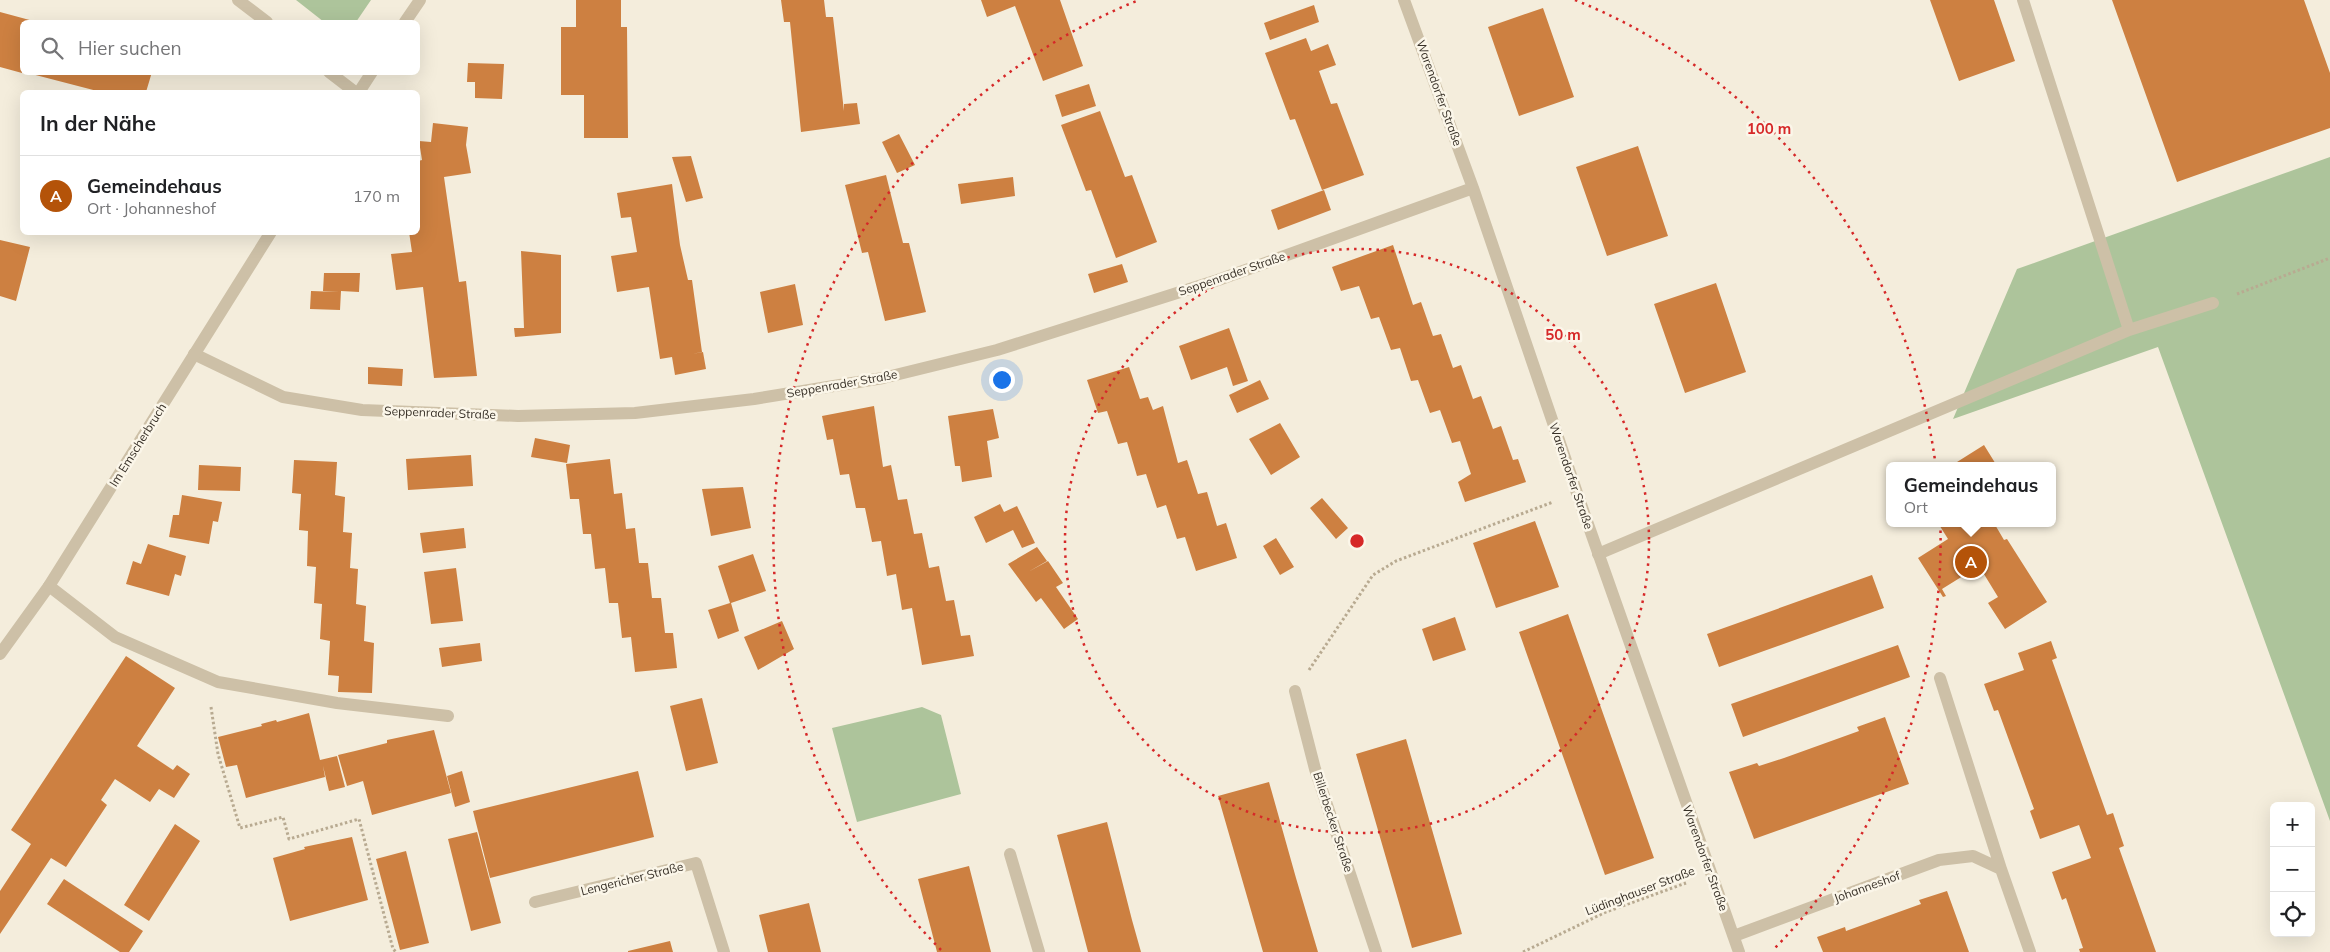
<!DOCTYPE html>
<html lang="de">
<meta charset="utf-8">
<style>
body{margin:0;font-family:Mulish,sans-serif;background:#f2f2f2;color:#202124}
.controls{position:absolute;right:15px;bottom:15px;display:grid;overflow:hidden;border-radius:8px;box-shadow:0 5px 20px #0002}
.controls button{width:45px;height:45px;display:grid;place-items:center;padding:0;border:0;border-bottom:1px solid #e0e0e0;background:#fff;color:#202124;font:25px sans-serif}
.you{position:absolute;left:1001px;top:379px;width:18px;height:18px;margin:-12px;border:4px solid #fff;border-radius:50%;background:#1a73e8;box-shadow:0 0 0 8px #1a73e833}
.badge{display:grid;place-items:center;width:32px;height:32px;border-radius:50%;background:#b45309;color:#fff;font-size:16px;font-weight:700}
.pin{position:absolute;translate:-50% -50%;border:2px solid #fff;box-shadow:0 1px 5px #0006}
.popup{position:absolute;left:1886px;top:462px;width:170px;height:65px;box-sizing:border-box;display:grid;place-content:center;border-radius:8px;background:#fff;filter:drop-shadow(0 1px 4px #0005);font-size:16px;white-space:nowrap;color:#757577}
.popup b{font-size:19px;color:#202124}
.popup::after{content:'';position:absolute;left:50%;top:100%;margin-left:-10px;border:10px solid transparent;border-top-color:#fff}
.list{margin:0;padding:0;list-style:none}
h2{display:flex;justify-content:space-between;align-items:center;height:65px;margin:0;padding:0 20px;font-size:21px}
h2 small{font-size:16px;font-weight:400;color:#757577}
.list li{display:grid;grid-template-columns:32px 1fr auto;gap:15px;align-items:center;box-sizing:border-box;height:80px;padding:0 20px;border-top:1px solid #e0e0e0}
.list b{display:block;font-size:19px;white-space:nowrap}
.list p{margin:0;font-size:16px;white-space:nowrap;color:#757577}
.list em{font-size:16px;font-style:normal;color:#757577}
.icon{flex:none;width:28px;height:28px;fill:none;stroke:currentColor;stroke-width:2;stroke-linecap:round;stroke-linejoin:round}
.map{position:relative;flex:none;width:2330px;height:952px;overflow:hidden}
.search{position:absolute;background:#fff;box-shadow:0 5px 20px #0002;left:20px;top:20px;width:400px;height:55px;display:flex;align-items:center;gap:12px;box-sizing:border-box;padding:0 18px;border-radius:8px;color:#757577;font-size:19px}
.panel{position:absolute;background:#fff;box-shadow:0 5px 20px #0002;left:20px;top:90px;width:400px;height:145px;border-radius:8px}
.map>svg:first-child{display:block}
</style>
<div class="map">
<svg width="2330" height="952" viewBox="0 0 2330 952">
<rect width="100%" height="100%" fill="#f4eddc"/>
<!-- green -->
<path fill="#adc49b" d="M296,0H371L356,22H324Z
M2330,157V821L2158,347L1953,419L2017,269Z
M922,707L941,715L961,794L857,822L832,728Z"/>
<!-- building -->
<path fill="#cd8041" d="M576,0H621V27H627L628,138H584V95H561V27H576Z
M781,0H824L826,17H833L844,111V104L857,103L860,124L801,132L790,22H784Z
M981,0H1060L1083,66L1043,81L1015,6L987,17Z
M1930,0H1994L2015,61L1959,81Z
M2112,0H2304L2330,73V128L2177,182Z
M1314,5L1319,22L1270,40L1264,23Z
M1543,8L1574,97L1519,116L1488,27Z
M0,12L37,22H22V73L0,67Z
M1306,38L1311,51L1328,44L1336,65L1319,71L1331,104L1337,103L1364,175L1322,190L1295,119L1290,120L1265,53Z
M468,63L504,64L502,99L475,98V82H467Z
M24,72H152L146,92H101Z
M1089,84L1096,106L1062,117L1055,95Z
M1100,111L1125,177L1132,175L1157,242L1116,258L1091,190L1086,191L1061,125Z
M433,123L468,127L466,145L471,173L444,177L459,282L466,281L477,376L434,378L423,287L396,290L391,254L412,252L409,232H418V161L422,160L419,141L431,142Z
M899,134L915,165L897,173L882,142Z
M1638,146L1668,236L1607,256L1576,167Z
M691,156L703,198L686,202L672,157Z
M886,175L903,243H909L926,312L885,321L868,252L862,253L845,185Z
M1013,177L1015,196L961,204L958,184Z
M672,184L680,245L688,280H692L702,352L692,354L703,352L706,369L675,375L672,357L660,359L649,287L617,292L611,256L637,252L631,217L621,218L617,193Z
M1324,190L1331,210L1278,230L1271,210Z
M0,240L30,247L16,301L0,296Z
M1393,245L1413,305L1421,302L1433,336L1441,334L1453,368L1461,365L1473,399L1481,396L1493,429L1501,426L1513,460L1518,459L1526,482L1465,502L1458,482L1471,474L1460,441L1452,443L1440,410L1430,413L1418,380L1411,381L1400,348L1391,350L1379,317L1371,319L1359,286L1341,291L1332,267Z
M521,251L561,255V333L515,337L514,328H524Z
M1122,264L1128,282L1094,293L1088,274Z
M324,273H360L359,292L341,291L340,310L310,309L311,291L339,292L323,291Z
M1716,283L1746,372L1685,393L1654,304Z
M795,284L803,325L768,333L760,292Z
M1229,328L1248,381L1233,386L1227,367L1191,380L1179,346Z
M368,367L403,369L402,386L368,384Z
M1129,367L1140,399L1148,397L1153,410L1163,406L1178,463L1187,460L1198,494L1207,492L1217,526L1226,523L1237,558L1196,571L1185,537L1177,539L1166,505L1157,508L1146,474L1137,476L1127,442L1118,444L1107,411L1098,413L1087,380Z
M1260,380L1269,399L1237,413L1229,395Z
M874,406L883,467L891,465L898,500L907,499L914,534L922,533L929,568L939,566L946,601L954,600L961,636L970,635L974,656L922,665L912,608L902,610L896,574L887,576L881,541L872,542L865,508H856L849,474L840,475L833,439L827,440L822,416Z
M993,409L999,438L987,441L992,477L962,482L960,466H955L948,416Z
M1280,423L1300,457L1271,475L1249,439Z
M535,438L570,445L567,463L531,457Z
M1984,445L1997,466H1959L1957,462Z
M471,455L473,486L408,490L406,459Z
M610,459L614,494L622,493L626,529L635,528L639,563H648L652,598H661L665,633H673L677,668L635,672L631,637L622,638L618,603H609L605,568L595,569L591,534H583L579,499H570L566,464Z
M294,460L337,462L335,495L345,497L343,532L352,533L350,568L358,569L356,604L366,606L364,641L374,643L372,693L338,692L339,676L328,675L330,641L320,639L322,604L314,603L316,567L307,566L308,531L299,530L301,494L292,493Z
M199,465L241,467L240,491L198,490Z
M743,487L751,528L711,536L702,489Z
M182,495L222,502L218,522L213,521L209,544L169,537L173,515H179Z
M1322,498L1348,528L1336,539L1310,508Z
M1000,504L1004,512L1017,506L1035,543L1022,548L1013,530L986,543L974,517Z
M1535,521L1559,587L1496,608L1473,543Z
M1938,523H1994L2004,540L2007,539L2047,602L2005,629L1988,603L1998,597L1979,566L1942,589L1946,596L1943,597L1918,558L1948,539Z
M464,528L466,548L423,553L420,533Z
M1276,538L1294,567L1280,575L1263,546Z
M148,544L186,556L181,576L175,574L169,596L126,584L133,561L141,564Z
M1037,547L1047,561L1028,572L1048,561L1063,583L1056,587L1078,619L1064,629L1041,598L1036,602L1008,564Z
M753,554L766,591L731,603L739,631L718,639L708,610L730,603L718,566Z
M456,568L463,621L431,624L424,572Z
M1872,575L1884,608L1719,667L1707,634Z
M1568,614L1654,858L1605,875L1519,632Z
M1455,617L1466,650L1433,661L1422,629Z
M782,621L794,649L758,670L744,637Z
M2051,641L2057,658L2052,660L2107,815L2113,813L2124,846L2119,848L2156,952H2080L2079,949L2083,948L2066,898L2062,900L2052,872L2091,858L2079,825L2040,839L2030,811L2034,809L1998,710L1994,711L1984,684L2024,670L2018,653Z
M480,643L482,661L442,667L439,648Z
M1898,645L1910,677L1743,737L1731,704Z
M126,656L175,688L137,746L173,770L177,765L190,774L174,798L159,789L150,802L115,779L101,800L107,805L66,867L51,858L0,934V891L31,844L11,830Z
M702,698L718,763L686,771L670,706Z
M309,713L320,760L337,756L345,787L329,791L323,766L325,777L246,798L237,765L226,767L218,737L262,726L261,724L276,720L277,722Z
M1885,717L1909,784L1754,839L1729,772L1757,763L1759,766L1784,758L1859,731L1857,727Z
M434,730L451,793L372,815L363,781L347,786L338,755L355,751L358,759L355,751L387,743V740Z
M1406,739L1462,934L1412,948L1356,754Z
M462,771L470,802L455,807L447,776Z
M638,771L654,837L490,878L473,811Z
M1269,782L1296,878L1318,952H1263L1246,893L1218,796Z
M1107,822L1132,920L1141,952H1088L1083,933L1057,835Z
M175,824L200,841L149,921L124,905Z
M477,832L501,923L471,931L448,839Z
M352,837L368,900L290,921L273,858L305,849L304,847Z
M406,851L429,943L400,950L376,859Z
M969,866L991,952H937L918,879Z
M64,879L143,931L129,952H120L47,904Z
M1947,891L1969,952H1823L1817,937L1845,927L1846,931L1921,904L1919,900Z
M809,903L821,952H768L759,915Z
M670,941L673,952H628V951Z"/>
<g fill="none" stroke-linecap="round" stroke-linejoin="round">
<!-- path -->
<path stroke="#b8aa91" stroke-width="3" stroke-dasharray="2.5 2.5" stroke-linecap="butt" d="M2237,294L2330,258
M1309,670L1373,575L1396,561L1553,502
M211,707L218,754L240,828L283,817L289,839L359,819L393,949L396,952
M1523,952L1606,912L1686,883"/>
<!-- service -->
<path stroke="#cdc0a7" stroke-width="12" d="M2023,0L2129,330
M1598,554L2129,330L2213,303
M49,586L115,637L218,682L337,703L448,716"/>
<!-- minor -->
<path stroke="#cdc0a7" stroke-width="12" d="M238,0L267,22
M1404,0L1473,188L1577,493L1739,952
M329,72L355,92
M194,354L283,397L362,410L518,416L635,413L754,399L883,378L997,350L1218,280L1473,188
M1940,678L2001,869
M1295,691L1315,769L1376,952
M1010,854L1039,952
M535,902L696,863L724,952
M1734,936L1939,860L1973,856L2001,869L2030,952"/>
<!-- tertiary -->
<path stroke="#cdc0a7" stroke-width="12" d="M405,22L420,0
M359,92L372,72
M0,654L49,586L271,232"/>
</g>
<!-- distance rings -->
<g fill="none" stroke="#d62828" stroke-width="2.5" stroke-dasharray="2.5 5">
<circle cx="1357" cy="541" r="292"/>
<path d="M941 950A583 583 0 0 1 1139 0M1575 0A583 583 0 0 1 1773 950"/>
</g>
<g text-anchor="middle" stroke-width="5" stroke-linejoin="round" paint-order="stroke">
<!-- street labels -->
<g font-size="12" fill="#383128" stroke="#fbf6e9">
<text transform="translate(1439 93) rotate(70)" y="4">Warendorfer Straße</text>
<text transform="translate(1232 274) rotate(-19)" y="4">Seppenrader Straße</text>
<text transform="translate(842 384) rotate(-10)" y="4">Seppenrader Straße</text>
<text transform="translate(440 413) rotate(2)" y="4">Seppenrader Straße</text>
<text transform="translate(138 445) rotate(-58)" y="4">Im Emscherbruch</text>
<text transform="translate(1571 476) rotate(71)" y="4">Warendorfer Straße</text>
<text transform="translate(1333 822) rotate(72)" y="4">Billerbecker Straße</text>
<text transform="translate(1705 858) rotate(70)" y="4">Warendorfer Straße</text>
<text transform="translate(632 879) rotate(-14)" y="4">Lengericher Straße</text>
<text transform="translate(1867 887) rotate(-20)" y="4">Johanneshof</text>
<text transform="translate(1640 891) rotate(-21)" y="4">Lüdinghauser Straße</text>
</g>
</g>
<circle cx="1357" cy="541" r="8" fill="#d62828" stroke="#fbf6e9" stroke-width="2.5"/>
<g font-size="15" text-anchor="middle" font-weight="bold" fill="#d62828" stroke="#fbf6e9" stroke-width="5" stroke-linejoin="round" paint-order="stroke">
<text x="1769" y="134">100 m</text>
<text x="1563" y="340">50 m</text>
</g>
</svg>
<div class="controls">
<button>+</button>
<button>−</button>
<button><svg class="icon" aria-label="locate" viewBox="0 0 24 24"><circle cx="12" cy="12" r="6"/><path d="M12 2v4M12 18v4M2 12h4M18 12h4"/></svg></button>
</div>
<div class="you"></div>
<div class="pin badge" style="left:1971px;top:562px">A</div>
<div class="popup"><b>Gemeindehaus</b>Ort</div>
<div class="search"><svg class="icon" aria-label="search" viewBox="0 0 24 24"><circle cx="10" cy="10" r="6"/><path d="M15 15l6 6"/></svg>Hier suchen</div>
<section class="panel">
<h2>In der Nähe<small></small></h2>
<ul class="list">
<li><span class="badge">A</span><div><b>Gemeindehaus</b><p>Ort · Johanneshof</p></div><em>170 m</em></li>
</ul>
</section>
</div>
